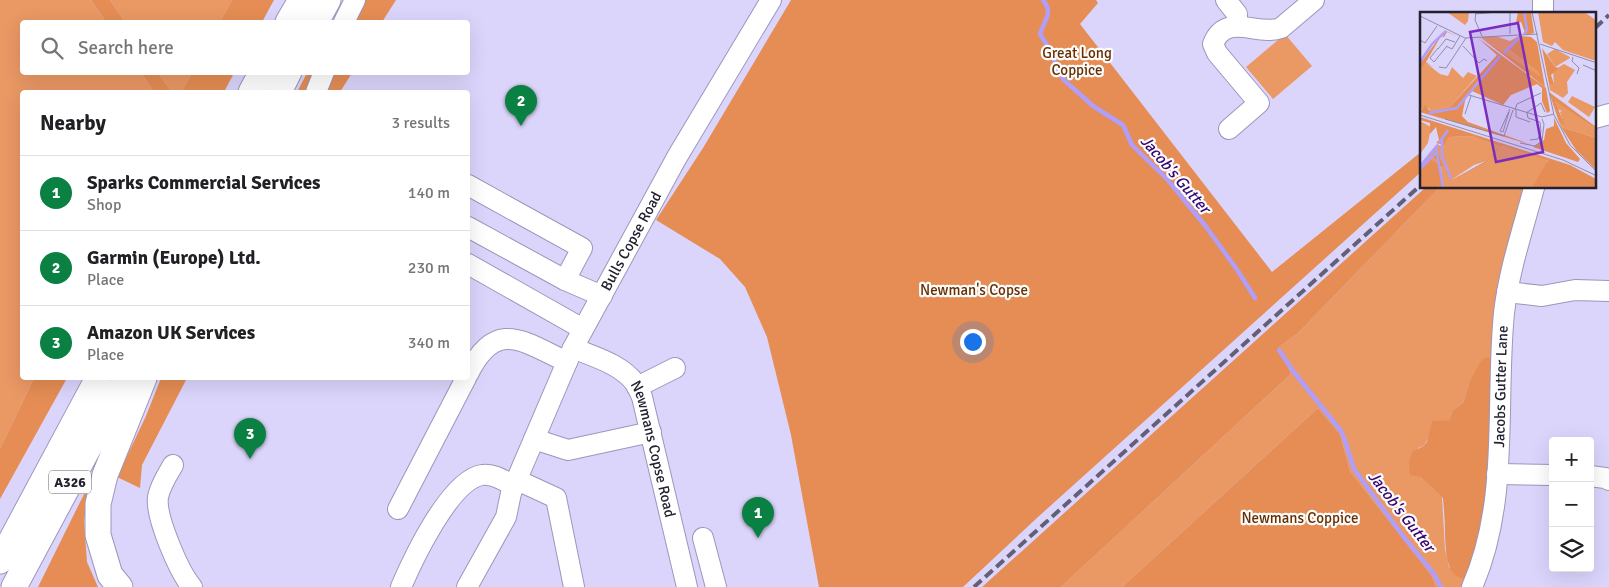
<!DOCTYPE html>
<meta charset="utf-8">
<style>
body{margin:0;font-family:Signika,sans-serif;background:#f2f2f2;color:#202124}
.controls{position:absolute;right:15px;bottom:15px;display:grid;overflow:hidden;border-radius:5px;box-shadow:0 5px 20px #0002}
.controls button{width:45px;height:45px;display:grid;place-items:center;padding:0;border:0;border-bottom:1px solid #e0e0e0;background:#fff;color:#202124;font:25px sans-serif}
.you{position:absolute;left:972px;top:341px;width:18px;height:18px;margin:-12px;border:4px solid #fff;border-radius:50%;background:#1a73e8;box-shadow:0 0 0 8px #1a73e833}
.badge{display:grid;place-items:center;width:32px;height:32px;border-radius:50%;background:#0b8043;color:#fff;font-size:16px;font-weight:700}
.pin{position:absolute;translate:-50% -41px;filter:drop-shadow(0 1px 2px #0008)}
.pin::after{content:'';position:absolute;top:26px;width:18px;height:15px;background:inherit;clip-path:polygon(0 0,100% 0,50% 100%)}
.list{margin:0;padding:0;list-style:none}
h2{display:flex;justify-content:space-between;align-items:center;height:65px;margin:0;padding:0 20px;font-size:21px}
h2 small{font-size:16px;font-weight:400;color:#757577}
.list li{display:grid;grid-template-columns:32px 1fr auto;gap:15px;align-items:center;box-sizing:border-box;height:75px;padding:0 20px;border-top:1px solid #e0e0e0}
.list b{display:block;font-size:19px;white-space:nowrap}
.list p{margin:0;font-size:16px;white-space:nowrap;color:#757577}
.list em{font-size:16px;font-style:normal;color:#757577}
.icon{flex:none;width:28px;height:28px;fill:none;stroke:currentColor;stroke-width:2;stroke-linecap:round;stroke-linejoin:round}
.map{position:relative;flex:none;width:1609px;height:587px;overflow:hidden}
.search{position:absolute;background:#fff;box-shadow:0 5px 20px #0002;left:20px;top:20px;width:450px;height:55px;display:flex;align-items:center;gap:12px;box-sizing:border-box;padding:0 18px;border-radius:5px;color:#757577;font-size:19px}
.panel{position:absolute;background:#fff;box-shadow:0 5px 20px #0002;left:20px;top:90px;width:450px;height:290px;border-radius:5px}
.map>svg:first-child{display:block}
</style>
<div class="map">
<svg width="1609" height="587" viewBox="0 0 1609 587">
<rect width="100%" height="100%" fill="#dbd5fc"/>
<!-- green -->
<path fill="#ea9864" d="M0,0H91L106,22H22V72L141,73L154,92H22V378H34L0,449Z
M110,0H232L220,22H125Z
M1285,34L1312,66L1273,99L1246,67Z
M158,73H192L181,92H172Z
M1439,188H1525L1494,318L1492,360L1469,383L1463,403L1453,410L1449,420L1432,422C1430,431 1429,446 1418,448L1420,477L1442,497L1445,549L1449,567L1467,579L1462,587H1436L1432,576L1350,471L1340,434L1318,408L1122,587H1061L1291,374L1279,347L1297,334Z"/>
<!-- forest -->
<path fill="#e58d54" d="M91,0H110L125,22H106Z
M232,0H274L262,22H220Z
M345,0H396L382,22H333Z
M791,0H1096L1098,3L1080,24L1272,272L1421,152V172L1038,517L963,587H819L791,435L767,337L745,287L720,259L656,220L703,148Z
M141,73H158L172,92H154Z
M192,73V72L234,73L224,92H181Z
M307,73H352L340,92H297Z
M1425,188H1439L1297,334L1279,347L1291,374L1061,587H982Z
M1487,357L1492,360L1493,414L1483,522L1467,579C1445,579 1446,550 1445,534C1445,522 1444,510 1443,498L1420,477L1410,475L1409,461L1413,451L1422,447L1427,442L1432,421L1449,420L1453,410L1463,403L1469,383L1481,361Z
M34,378H67L0,499V449Z
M161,378H187L142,465L140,488L117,477L146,416Z
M1318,408L1340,434L1350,471L1432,576L1436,587H1122Z
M90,482L84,521L87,562L98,587H38Z"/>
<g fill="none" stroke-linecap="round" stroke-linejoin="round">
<!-- stream -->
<path stroke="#b09ef9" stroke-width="4.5" d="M1043,0C1054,14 1044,20 1040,34L1050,50L1059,72L1064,80L1093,106L1123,125L1132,145L1167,179L1207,228L1238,271L1255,298
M1279,350L1293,371L1341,431L1344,438L1354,469L1403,536L1434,574L1441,587"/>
<!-- minor casing -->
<g stroke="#9c96bb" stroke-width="22">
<g id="minor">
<path d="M1226,0L1237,14V26"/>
<path d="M1543,14V0"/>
<path d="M344,22L355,0"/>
<path d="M316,92L324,72"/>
<path d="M1595,118L1609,114"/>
<path d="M1229,129L1259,103L1217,53L1213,44C1226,11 1258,37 1281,28L1314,0"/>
<path d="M468,185L582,248L565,280L602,296"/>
<path d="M468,227L565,280"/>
<path d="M468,264L583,329"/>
<path d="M1507,292L1542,296L1575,290L1609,291"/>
<path id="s1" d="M573,348C594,357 621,364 635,383C638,387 640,393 642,397L687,587"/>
<path d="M468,374C496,318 522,341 567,362"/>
<path d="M637,387L675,368"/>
<path d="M534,439L568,450L651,432"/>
<path d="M173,465C167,475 160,486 158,497C155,516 179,572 192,587"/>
<path d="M1497,474L1553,475"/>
<path d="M1590,476L1605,478L1609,480"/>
<path d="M517,480L556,498L574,587"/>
<path d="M398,509L466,378"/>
<path d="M703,538L716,587"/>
<path d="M401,587C413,559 450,480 482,475C493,473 505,481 514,486"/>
<path id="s2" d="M467,587L506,517L511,493L573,348L677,157L771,0"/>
<path id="s3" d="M1472,587C1510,501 1495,404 1504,313C1509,270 1523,229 1534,188"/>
</g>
</g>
<!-- major casing -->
<g stroke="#9c96bb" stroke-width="27">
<path id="major" d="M288,22L301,0
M316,22L328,0
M251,92L262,72
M279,92L289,72
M0,561L98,378
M14,587L126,378
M120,587L110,575L98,535V504L105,475L144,378"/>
</g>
<!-- minor -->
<use href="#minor" stroke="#fff" stroke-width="20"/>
<!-- major -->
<use href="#major" stroke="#fff" stroke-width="25"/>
<!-- rail -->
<path stroke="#635f76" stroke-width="4" stroke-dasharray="10 5" stroke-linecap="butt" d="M1595,28L1609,15
M974,587L1422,184"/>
</g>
<g text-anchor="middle" stroke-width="4.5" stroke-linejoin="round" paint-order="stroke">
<!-- shield labels -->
<rect fill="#fcfcfc" stroke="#64626c" stroke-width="1" x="49" y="470.5" width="42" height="23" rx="4"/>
<g font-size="14" font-weight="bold" fill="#23202f">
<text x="70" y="487">A326</text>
</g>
<!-- park labels -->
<g font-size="15" fill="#672f01" stroke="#fcfcfc">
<text x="1077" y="58">Great Long<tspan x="1077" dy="17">Coppice</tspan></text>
<text x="974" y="295">Newman's Copse</text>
<text x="1300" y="523">Newmans Coppice</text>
</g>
<!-- street labels -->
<g font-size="15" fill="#23202f" stroke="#fcfcfc">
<text dy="5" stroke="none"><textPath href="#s2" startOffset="384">Bulls Copse Road</textPath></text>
<text dy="5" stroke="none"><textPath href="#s3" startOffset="204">Jacobs Gutter Lane</textPath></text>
<text dy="5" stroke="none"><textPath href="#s1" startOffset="141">Newmans Copse Road</textPath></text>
</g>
<!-- water labels -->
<g font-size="16" font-style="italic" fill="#340573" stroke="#fcfcfc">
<text transform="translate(1176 174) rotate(49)" y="6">Jacob's Gutter</text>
<text transform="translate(1402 511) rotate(52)" y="6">Jacob's Gutter</text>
</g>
</g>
<!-- overview -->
<g transform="translate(1420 12)">
<rect width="176" height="176" fill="#dbd5fc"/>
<path d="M27,0H49L48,9L45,13ZM118,0H164L176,8V49L143,38L135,30L132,34L123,30ZM101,23L88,37L118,60L119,65L60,25H78L90,29ZM135,37L150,45V46L135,55L127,42ZM6,51L20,62L28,64L32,55L43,66L48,60L57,64L30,95L10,99L9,96L0,97V58ZM144,52L155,58L147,70L148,81L143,86L130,78L129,72H134L133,59ZM152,84L175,95L169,105L148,90ZM135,88L176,117V126L141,115L139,110L143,111L140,100L142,99L137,97ZM0,109L11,115L8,131L0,142ZM51,124L81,134L66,149L54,153L31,168L66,151L82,134L128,147L122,162L112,176H23L20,144L18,153L10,147L0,158V153L17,132L21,134V144L23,133L29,125Z" fill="#ea9864"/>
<path d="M98,0H111L114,21L106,23L101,10H96ZM26,19L39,25L27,20L24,25L21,24L6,50L14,56L6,51L0,58V46L3,48L21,23L23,24ZM101,24L111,25L117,30L125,75L60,25L119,64L118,60L88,37ZM58,26L126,76L130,99L123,104L127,101L122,89V76L117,72L91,83L83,93L52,79L46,84L42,104L48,110L112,133L0,100L5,93L10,99L30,95L77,43ZM122,36L135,55L139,56L131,63L134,72H129ZM129,80L176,115V117L135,89L144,112L139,110ZM0,105L150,153L176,167V176H112L128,148L82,134L66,151L30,169L66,149L80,134L51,124L29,125L24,133L16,131L19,128L16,115L10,122V111L0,108ZM134,106L146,131L160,147L158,150L113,135L124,128L126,117L134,114ZM141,115L176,126V158L156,138ZM18,140L23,154L20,155L23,176H0V158L10,147L18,152L19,149L12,144Z" fill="#e58d54"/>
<path fill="none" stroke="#b09ef9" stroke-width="2.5" d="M104,0L107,18L104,22M84,41L101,24M0,50L12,32L26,19M9,101L37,96L80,44M22,128V144L31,167M19,131L28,118M18,133L16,135L23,176M0,154L16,135M0,157L18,139"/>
<path fill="none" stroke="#918daa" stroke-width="1" d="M56,0L55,8L62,24M112,0L134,103L150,133L177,160M55,2L78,0M0,4L45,26L118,22M90,22V0M0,28L5,31L17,14M120,32L177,51M26,34L32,37L40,24M43,34L59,51L64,47L67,49M18,36L10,46L14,50L27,34M18,37L26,27L35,30M153,45L152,49L159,56L157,62M163,53L177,59M19,55L26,56L46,26M49,83L122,105L134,102M95,98L97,92L121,81M96,98V105L110,110M106,101L121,91L125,100M107,101L108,106L120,110L121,120L118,127L110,128M45,102L51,84M0,103L143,148L177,164M25,107L84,124L93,98M80,119L90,97M80,119L83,120L89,100M100,131L115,134L122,129L124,112L122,107"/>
<path fill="#7b2cbf" fill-opacity="0.15" stroke="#7b2cbf" stroke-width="2.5" d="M98,11L123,140L76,150L50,20Z"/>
<rect width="176" height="176" fill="none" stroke="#23202f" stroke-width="2.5"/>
</g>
</svg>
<div class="controls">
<button>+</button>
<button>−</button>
<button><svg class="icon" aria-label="layers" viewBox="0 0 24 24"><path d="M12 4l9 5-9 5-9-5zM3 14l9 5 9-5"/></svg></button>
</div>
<div class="you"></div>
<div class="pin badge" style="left:758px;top:538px">1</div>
<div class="pin badge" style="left:521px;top:126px">2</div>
<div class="pin badge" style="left:250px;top:459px">3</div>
<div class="search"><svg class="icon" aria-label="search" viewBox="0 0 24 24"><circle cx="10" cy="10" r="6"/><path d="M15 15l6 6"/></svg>Search here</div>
<section class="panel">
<h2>Nearby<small>3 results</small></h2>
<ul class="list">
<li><span class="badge">1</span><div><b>Sparks Commercial Services</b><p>Shop</p></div><em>140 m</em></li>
<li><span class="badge">2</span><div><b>Garmin (Europe) Ltd.</b><p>Place</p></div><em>230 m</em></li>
<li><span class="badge">3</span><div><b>Amazon UK Services</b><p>Place</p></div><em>340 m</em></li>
</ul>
</section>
</div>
